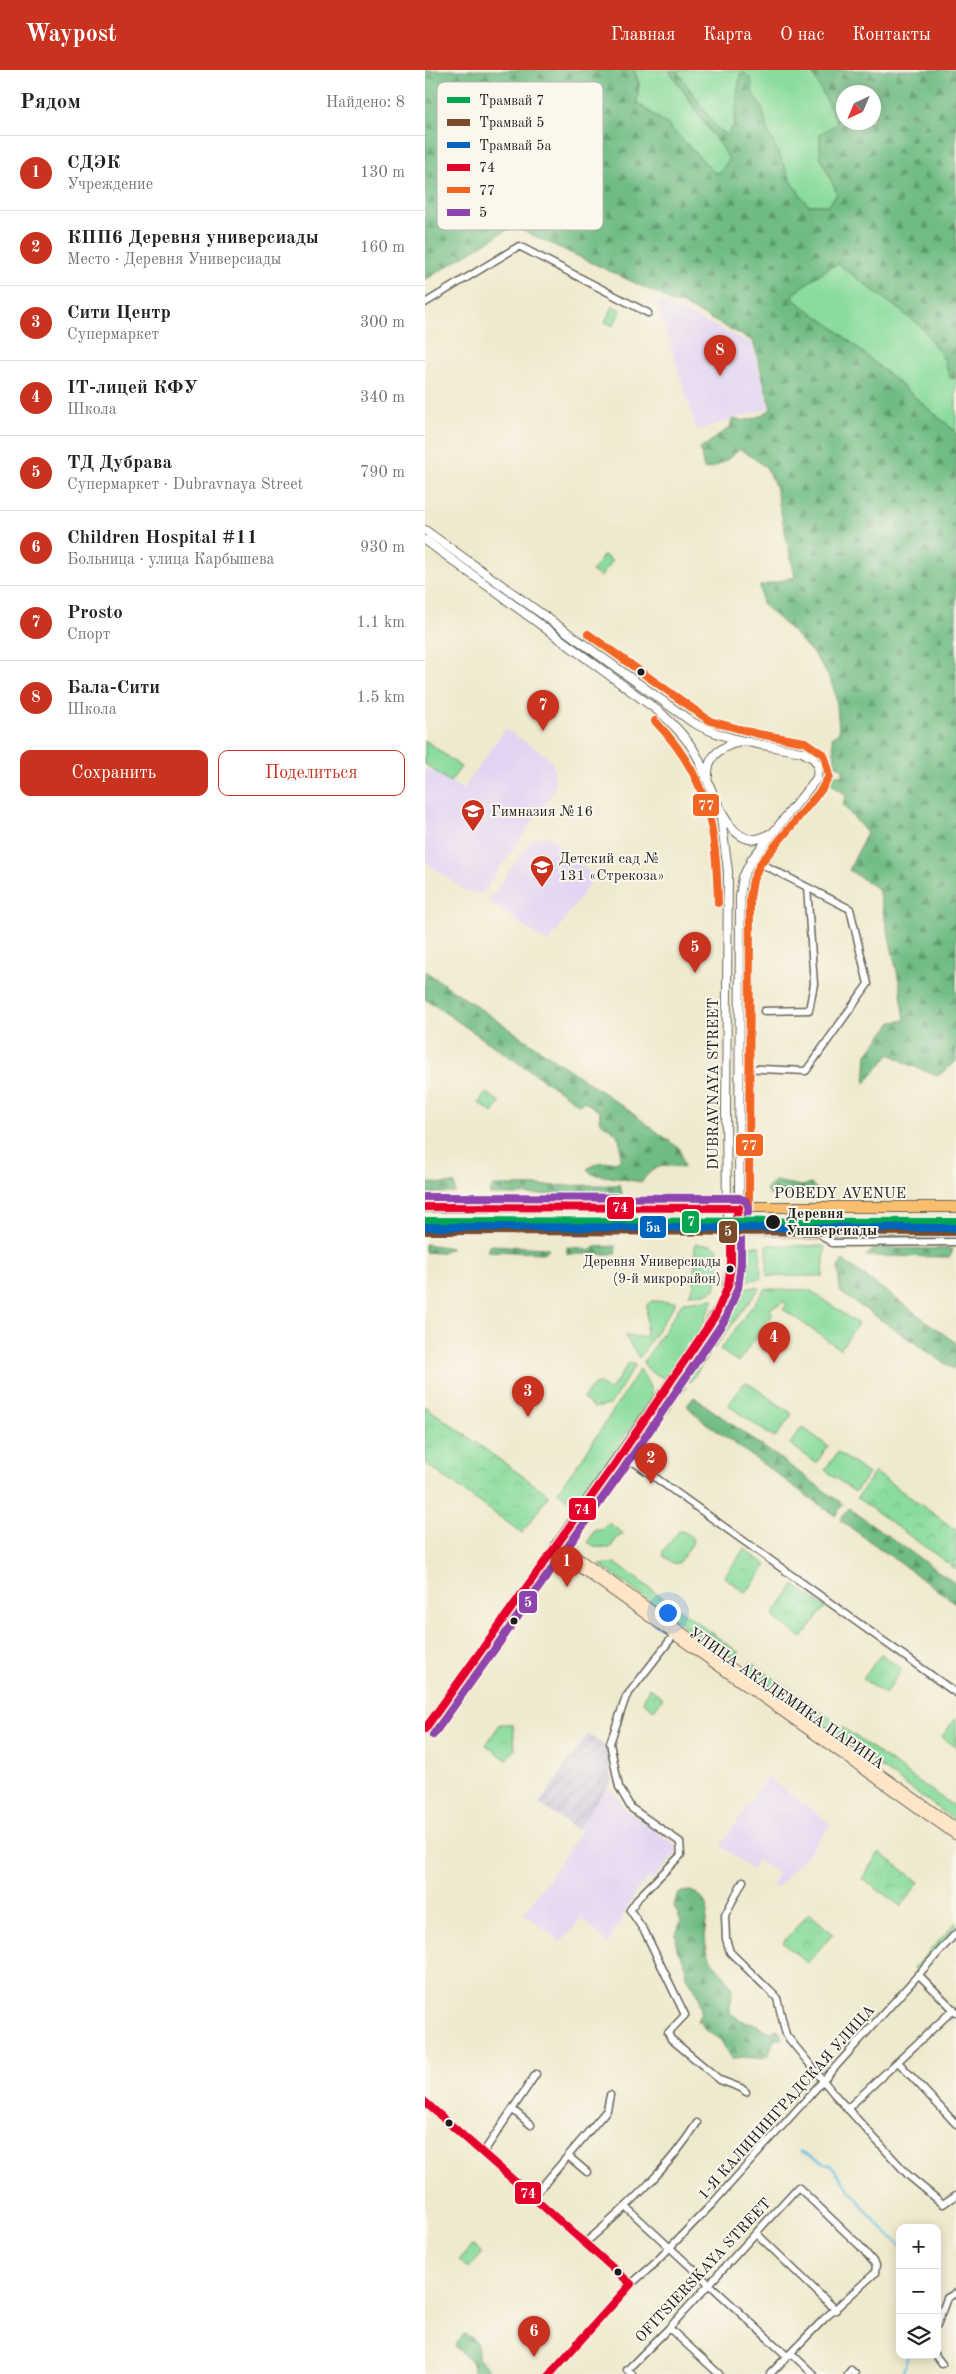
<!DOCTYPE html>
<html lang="ru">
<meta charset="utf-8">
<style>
body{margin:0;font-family:"Old Standard TT",serif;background:#f2f2f2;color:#222}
.controls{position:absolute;right:15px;bottom:15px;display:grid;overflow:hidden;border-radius:10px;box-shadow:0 2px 12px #0003}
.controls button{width:45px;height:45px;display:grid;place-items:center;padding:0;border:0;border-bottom:1px solid #e0e0e0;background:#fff;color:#222;font:25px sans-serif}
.compass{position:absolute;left:411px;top:15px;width:45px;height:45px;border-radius:50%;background:#fff;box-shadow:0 2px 12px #0003;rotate:224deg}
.you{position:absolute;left:242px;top:1542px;width:18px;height:18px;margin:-12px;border:4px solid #fff;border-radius:50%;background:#1a73e8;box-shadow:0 0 0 8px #1a73e833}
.badge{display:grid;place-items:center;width:32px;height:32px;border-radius:50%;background:#c8321e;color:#fff;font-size:16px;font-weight:700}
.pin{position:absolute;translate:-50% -41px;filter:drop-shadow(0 1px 2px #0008)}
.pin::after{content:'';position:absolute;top:26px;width:18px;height:15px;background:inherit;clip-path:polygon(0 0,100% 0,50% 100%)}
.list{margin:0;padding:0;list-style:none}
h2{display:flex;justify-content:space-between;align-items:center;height:65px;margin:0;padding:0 20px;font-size:21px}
h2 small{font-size:16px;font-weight:400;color:#767676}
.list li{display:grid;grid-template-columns:32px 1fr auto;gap:15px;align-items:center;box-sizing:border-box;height:75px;padding:0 20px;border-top:1px solid #e0e0e0}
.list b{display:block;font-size:19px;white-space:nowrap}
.list p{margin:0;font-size:16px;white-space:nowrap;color:#767676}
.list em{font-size:16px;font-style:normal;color:#767676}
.actions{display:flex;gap:10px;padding:15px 20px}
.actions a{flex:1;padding:11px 0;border:1px solid #c8321e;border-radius:10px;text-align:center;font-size:18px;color:#c8321e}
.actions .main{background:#c8321e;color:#fff}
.icon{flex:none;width:28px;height:28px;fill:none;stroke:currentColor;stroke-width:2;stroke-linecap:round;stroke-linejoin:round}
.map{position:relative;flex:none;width:531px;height:2304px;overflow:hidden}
header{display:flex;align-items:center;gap:30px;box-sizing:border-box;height:70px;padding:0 25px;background:#c8321e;color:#fff}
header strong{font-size:24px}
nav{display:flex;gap:28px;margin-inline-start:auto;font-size:18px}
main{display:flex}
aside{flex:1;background:#fff}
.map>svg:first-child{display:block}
</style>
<header>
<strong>Waypost</strong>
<nav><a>Главная</a><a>Карта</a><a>О нас</a><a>Контакты</a></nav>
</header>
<main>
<aside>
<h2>Рядом<small>Найдено: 8</small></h2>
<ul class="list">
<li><span class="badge">1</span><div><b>СДЭК</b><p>Учреждение</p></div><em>130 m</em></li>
<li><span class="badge">2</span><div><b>КПП6 Деревня универсиады</b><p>Место · Деревня Универсиады</p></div><em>160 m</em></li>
<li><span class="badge">3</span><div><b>Сити Центр</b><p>Супермаркет</p></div><em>300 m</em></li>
<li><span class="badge">4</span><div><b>IT-лицей КФУ</b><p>Школа</p></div><em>340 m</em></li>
<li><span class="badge">5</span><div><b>ТД Дубрава</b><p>Супермаркет · Dubravnaya Street</p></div><em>790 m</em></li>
<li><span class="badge">6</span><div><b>Children Hospital #11</b><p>Больница · улица Карбышева</p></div><em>930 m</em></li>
<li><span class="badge">7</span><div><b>Prosto</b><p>Спорт</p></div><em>1.1 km</em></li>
<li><span class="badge">8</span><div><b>Бала-Сити</b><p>Школа</p></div><em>1.5 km</em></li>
</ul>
<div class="actions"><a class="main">Сохранить</a><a>Поделиться</a></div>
</aside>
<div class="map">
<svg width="531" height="2304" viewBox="0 0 531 2304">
<defs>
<pattern id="industrial-furrows" width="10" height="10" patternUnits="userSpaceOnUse" patternTransform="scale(1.25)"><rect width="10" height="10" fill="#c5c0da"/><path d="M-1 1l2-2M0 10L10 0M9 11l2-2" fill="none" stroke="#a9a4ba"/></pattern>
<pattern id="forest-firs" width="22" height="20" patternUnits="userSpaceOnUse" patternTransform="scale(1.25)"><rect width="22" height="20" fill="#6fbc84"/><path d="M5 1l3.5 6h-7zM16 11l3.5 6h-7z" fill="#5a986b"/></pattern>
<pattern id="park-crowns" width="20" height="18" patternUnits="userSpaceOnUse" patternTransform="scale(1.25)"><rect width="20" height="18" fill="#8adc9d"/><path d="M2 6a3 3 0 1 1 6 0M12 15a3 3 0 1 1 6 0" fill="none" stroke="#76bc87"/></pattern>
</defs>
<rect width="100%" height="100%" fill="#fbf7ec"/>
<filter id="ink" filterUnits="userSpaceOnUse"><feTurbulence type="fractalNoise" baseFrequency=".02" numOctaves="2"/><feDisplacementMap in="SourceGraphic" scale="10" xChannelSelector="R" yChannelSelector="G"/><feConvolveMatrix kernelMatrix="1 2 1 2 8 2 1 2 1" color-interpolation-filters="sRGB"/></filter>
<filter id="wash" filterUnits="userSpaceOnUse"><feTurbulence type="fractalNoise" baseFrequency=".0096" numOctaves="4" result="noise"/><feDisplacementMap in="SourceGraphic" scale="20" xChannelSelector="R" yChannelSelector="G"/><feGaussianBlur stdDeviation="1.12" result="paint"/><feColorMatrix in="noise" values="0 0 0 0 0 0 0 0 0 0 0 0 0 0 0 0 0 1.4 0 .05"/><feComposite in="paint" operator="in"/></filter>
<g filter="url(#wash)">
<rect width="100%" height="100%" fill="#efe9cd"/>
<!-- built -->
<path fill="#e2d4f3" d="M231,229L327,274L344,338L272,360Z
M80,659L125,688L130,704V719L57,824L40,820L0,792V699L13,703L38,720Z
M121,766L154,790V794L170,806L123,873L63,831L107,769Z
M342,1707L406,1754L384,1782L351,1818L347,1815L353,1804L333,1790L327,1800L296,1775Z
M182,1718L192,1725L199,1738L252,1776V1783L227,1810L224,1808L212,1820L183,1874L157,1848L136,1872L99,1844L147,1775L155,1761L156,1753Z"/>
<!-- industrial -->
<path fill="url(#industrial-furrows)" d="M163,1664L182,1678L187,1710L152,1760L114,1734Z"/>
<!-- green -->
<path fill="#8adc9d" stroke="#537c5c" d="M209,0H244L304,89L296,102L290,103L243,55L212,33L214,13Z
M251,0H386L413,53L395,86L412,123L404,135H382L366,111L342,59L337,38L328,24L326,9L315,5L309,55L302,66L291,57Z
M412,193L496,256L519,289L525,307L531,309V362L409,258L369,230L367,224C383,214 395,201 412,193Z
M188,236L196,240L188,256L180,252Z
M0,670L36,697L25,712L0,694Z
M270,1174L288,1175L293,1179L291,1193L295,1196L290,1219L283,1223L264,1224L269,1216Z
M342,1175L398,1176L400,1177L398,1206H342Z
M325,1176H335L336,1209L323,1210L317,1204L320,1183L322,1182Z
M322,1217L335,1218L289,1278L279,1272L299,1245L308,1223L313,1218Z
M340,1219L385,1220L433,1254L415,1279L358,1239L362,1235L357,1231L354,1235L348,1236L345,1241L348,1244L313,1292L295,1280Z
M289,1229L274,1262L244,1305L238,1308L225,1301L218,1293L258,1232Z
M226,1231L251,1232L214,1288L200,1266L221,1267L222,1235Z
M279,1279L285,1283L265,1312L259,1307L258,1303L275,1280Z
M204,1293L210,1295L185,1335L169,1338L158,1328L169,1315L175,1314L185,1321Z
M215,1299C220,1308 228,1318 226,1329L153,1432L144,1431L132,1422L158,1387Z
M254,1312L261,1317L250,1331L242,1326Z
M319,1313H323L366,1343V1346L351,1367H348L305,1337L304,1334Z
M239,1330L247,1336L210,1387L202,1382Z
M377,1357L403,1376L391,1393L365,1374Z
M413,1382L443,1404L430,1422L400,1400Z
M183,1453L199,1464L192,1468L185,1478L171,1477L163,1472L170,1460H176Z
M254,1461C260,1461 263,1464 268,1469L267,1474L254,1493H248L238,1486V1481Z
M190,1493L314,1583L310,1589L282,1573L175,1495Z
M326,1592L531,1738V1751L334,1610L322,1600Z
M531,1852V1857L492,1900L489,1898Z
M48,2175L57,2184L43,2199L34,2190Z"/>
<!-- forest -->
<path fill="url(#forest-firs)" stroke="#466c50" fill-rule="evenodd" d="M0,0H209L214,13L212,33L243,55L290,103L296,102L304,89L244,0H251L291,57L301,66L309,55L315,4L320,3L326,9L328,24L337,38L342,59L366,111L383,135H404L412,123L395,86V64L413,53L386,0H531V309L525,308L519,289L496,256L413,194C396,201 382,214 367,225L369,230L409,258L531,362V991L513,1006L485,995L465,984L440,1013L442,984L467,952L480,950L474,910L453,819L424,800L442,763L418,735L421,725L409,716L404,709L408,705H418V699L411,695L407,667L414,663C413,650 413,633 409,620C400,589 361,555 337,534L335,516L370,507L350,415L341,397L315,379C305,387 293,399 279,399L275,379L305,357L307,349C323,353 333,348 346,339L328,271L255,233H247L238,226L88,156L0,210ZM418,22H448V52H418Z
M0,901L199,1037L255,1079L259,1097C236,1095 231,1094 216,1112L167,1104L162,1099L173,1093L195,1091C197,1066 195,1065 174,1051L175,1042L159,1031L155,1035L0,929Z
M350,1111L376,1116L386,1114L392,1119L391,1123L383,1126L370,1121L367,1125H344L341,1119Z
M0,1113L30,1114V1123H0Z
M195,1115L197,1124L64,1125L68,1116Z
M0,1174L27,1178L14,1183L0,1182Z
M65,1175L120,1178H124L120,1183L63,1181Z
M191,1176L190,1184H142V1177L157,1178L164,1181L170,1177Z
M449,1178L528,1179L525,1187L441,1186Z
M418,1190L531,1273V1295L528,1299L415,1222L413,1197Z
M269,1327L418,1434L410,1446L277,1350L262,1336Z
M424,1438L531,1514V1533L415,1450Z
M265,1821L273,1824L283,1836C281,1854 276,1874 288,1892C293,1900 303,1908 306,1916C309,1925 304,1934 305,1943L319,1952C332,1951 335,1959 346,1962L352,1959L358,1969L349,1970L343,1986C328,1992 323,1983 306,1990L296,1970L280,1960L275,1951H272L276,1942L274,1926L261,1906L260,1893L252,1880L251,1864L256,1851L249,1836L252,1825L257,1822Z
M39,2264C52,2269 54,2275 53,2288L68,2304H50L46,2292L30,2276Z"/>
<!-- park -->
<path fill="url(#park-crowns)" stroke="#537c5c" d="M179,485L187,491L176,507L167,501Z
M61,1023L75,1032L68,1043L54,1033Z
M0,1336L124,1425L97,1463L0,1393Z
M450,1402L531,1460V1499L432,1428Z
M319,1479L342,1495L321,1523L299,1507Z
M369,1515L400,1537L377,1568L347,1546Z
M456,1584L477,1599L460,1624L438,1609Z
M224,1617L238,1628L229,1640L218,1632Z
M531,1647V1677L517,1667Z
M75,1654H88L90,1679L82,1690L61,1675Z
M454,1782L494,1812L476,1836L437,1809Z
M384,1843L408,1864L382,1893L358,1872Z"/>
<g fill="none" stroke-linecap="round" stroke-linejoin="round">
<!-- stream -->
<path stroke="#69c3e6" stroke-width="2" d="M375,2081L405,2095L455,2157L475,2175
M477,2304L483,2285"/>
</g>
</g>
<g filter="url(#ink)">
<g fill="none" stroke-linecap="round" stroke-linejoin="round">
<!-- minor casing -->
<g stroke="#66645a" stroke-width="9">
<path id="minor" d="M0,233L94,176L223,243
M339,941L384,940L389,914L382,817
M315,998L381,1001L443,914L425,839L327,789
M394,1163L407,1173L531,1172
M196,1383L531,1623
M249,1565L201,1627L185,1673L194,1717L206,1738L255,1772L256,1785L214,1827L205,1840L220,1862L260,1945L243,1963L246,1969L295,2010L316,2018L321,2022
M318,1811L300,1845L301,1869L305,1882L352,1928L361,1965L410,2025L484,2106L518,2134L531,2125
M493,1904L531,1942
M473,1992L531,2054
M422,2039L529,1939
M88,2040L106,2055
M58,2083L111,2004
M143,2086L162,2102
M108,2127L182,2040L185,2025
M201,2137L362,2286
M331,2163L411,2240
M160,2173C201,2138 243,2099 272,2053
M206,2214L227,2196L287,2134L531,1863
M512,2255L522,2228L531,2223
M244,2258L294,2304
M367,2284L388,2304
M510,2285L517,2294
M207,2304L202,2300L244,2258L373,2117L435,2176L451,2195L450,2203L399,2249L345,2304
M423,2304L426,2300L430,2304"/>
</g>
<!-- tertiary casing -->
<g stroke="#66645a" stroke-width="10">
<path id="tertiary" d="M0,460L267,652C300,671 340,675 377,682L388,688L393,695L392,708L327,789L318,807L315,827L314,1138L306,1162
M0,470L236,643C249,655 262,668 271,684C285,708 302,791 344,764
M283,706C282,685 298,675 316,672
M132,1473L278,1264L300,1226L306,1194V1162L302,1138L301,1040L303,801L295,740
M0,1659L129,1479
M0,2032L206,2214L125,2304"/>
</g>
<!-- secondary casing -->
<g stroke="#66645a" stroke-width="11">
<path id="secondary" d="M531,1758L132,1473L129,1479L531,1765"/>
</g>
<!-- primary casing -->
<g stroke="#66645a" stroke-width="12">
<path id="primary" d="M0,1137H531
M0,1160L531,1162"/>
</g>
<!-- minor -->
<use href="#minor" stroke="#fff" stroke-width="6"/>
<!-- tertiary -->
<use href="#tertiary" stroke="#fff" stroke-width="8"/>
<!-- secondary -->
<use href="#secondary" stroke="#fde5c5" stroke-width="9"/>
<!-- primary -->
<use href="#primary" stroke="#f9be6d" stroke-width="10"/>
<!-- bus-1 casing -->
<g stroke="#fbf7ec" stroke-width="11">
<path id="bus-1" d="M0,1137L314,1138L306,1162V1194L303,1216L290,1246L189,1395L0,1659
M0,1160L306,1162
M0,2032L206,2214
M125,2304L206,2214"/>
</g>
<!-- bus-2 casing -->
<g stroke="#fbf7ec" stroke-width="11">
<path id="bus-2" d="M230,651C284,707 291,758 293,833
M8,1665L197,1401L299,1251L313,1218L316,1194V1164L324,1138L325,828L328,810L335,794L396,720L404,706L399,685L380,672L333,664L285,651L163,564"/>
</g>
<!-- bus-3 casing -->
<g stroke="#fbf7ec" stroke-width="11">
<path id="bus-3" d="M0,1127L314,1128L321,1131L324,1139L316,1164V1194L313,1218L299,1251L197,1401L8,1665
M0,1150L306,1152"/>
</g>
<!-- bus-1 -->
<use href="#bus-1" stroke="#e4002b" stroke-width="8"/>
<!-- bus-2 -->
<use href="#bus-2" stroke="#f26522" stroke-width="8"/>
<!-- bus-3 -->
<use href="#bus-3" stroke="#8e44ad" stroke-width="8"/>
<!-- tram-1 casing -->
<g stroke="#fbf7ec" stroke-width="11">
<path id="tram-1" d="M0,1151L531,1152"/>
</g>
<!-- tram-2 casing -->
<g stroke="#fbf7ec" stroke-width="11">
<path id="tram-2" d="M0,1161L531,1162"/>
</g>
<!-- tram-3 casing -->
<g stroke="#fbf7ec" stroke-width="11">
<path id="tram-3" d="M0,1157L531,1158"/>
</g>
<!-- tram-1 -->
<use href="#tram-1" stroke="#00a651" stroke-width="8"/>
<!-- tram-2 -->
<use href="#tram-2" stroke="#7a4b2a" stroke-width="8"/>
<!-- tram-3 -->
<use href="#tram-3" stroke="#0065bd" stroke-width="8"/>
</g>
</g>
<!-- icons -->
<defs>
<g id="school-pin" transform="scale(1.25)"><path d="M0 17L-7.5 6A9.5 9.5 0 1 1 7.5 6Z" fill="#c8321e" stroke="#fbf7ec"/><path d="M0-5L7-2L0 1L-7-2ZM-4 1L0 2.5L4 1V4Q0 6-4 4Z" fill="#fff"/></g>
</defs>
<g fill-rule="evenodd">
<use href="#school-pin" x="48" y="741"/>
<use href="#school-pin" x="117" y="797"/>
</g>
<!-- markers -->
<g fill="#1c1c1c" stroke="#fbf7ec" stroke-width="2">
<circle cx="216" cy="602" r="4.5"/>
<circle cx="348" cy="1152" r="8"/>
<circle cx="305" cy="1199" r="4.5"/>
<circle cx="89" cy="1551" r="4.5"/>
<circle cx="24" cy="2053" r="4.5"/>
<circle cx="193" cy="2202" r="4.5"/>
</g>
<g text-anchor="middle" stroke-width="4" stroke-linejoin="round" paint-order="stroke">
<!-- bus labels -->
<g font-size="14" fill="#1c1c1c" stroke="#fbf7ec" text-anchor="end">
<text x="296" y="1196">Деревня Универсиады<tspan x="296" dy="17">(9-й микрорайон)</tspan></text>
</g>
<!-- poi labels -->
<g font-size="15" fill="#1c1c1c" stroke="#fbf7ec" text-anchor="start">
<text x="66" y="746">Гимназия №16</text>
<text x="134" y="793">Детский сад №<tspan x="134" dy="17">131 «Стрекоза»</tspan></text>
</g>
<!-- street labels -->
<g font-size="15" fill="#1c1c1c" stroke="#fbf7ec">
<text transform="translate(288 1014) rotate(-90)" y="5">DUBRAVNAYA STREET</text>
<text x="415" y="1128">POBEDY AVENUE</text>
<text transform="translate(362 1628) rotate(35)" y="5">УЛИЦА АКАДЕМИКА ПАРИНА</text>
<text transform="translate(361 2032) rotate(-48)" y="5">1-Я КАЛИНИНГРАДСКАЯ УЛИЦА</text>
<text transform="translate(278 2200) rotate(-47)" y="5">OFITSIERSKAYA STREET</text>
</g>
<!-- stop labels -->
<g font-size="15" font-weight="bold" fill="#1c1c1c" stroke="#fbf7ec" text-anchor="start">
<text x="361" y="1148">Деревня<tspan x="361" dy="17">Универсиады</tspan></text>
</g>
</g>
<!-- legend -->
<rect x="12" y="12" width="166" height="148" rx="8" fill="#fbf7ec" stroke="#b8b5ae" stroke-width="1"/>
<rect x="22" y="27" width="23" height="6" fill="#00a651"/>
<rect x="22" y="49" width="23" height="7" fill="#7a4b2a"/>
<rect x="22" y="72" width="23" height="6" fill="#0065bd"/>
<rect x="22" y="94" width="23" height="7" fill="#e4002b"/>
<rect x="22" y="117" width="23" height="6" fill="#f26522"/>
<rect x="22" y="139" width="23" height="7" fill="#8e44ad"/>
<g font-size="14" fill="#1c1c1c">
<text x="54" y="35">Трамвай 7</text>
<text x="54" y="57">Трамвай 5</text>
<text x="54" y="80">Трамвай 5а</text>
<text x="54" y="102">74</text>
<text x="54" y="125">77</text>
<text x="54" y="147">5</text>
</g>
<g stroke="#fbf7ec" stroke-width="2">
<rect x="267" y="723" width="28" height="24" rx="5" fill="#f26522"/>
<rect x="310" y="1063" width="29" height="24" rx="5" fill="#f26522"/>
<rect x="181" y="1126" width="29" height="24" rx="5" fill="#e4002b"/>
<rect x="256" y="1140" width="19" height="24" rx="5" fill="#00a651"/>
<rect x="214" y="1145" width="28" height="24" rx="5" fill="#0065bd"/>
<rect x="293" y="1150" width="20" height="24" rx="5" fill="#7a4b2a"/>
<rect x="143" y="1427" width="29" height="24" rx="5" fill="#e4002b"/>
<rect x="93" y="1520" width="20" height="24" rx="5" fill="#8e44ad"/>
<rect x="89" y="2111" width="28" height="24" rx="5" fill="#e4002b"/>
</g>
<g font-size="14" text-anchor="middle" font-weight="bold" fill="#fff">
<text x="281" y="740">77</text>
<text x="324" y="1080">77</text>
<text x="195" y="1142">74</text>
<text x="266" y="1156">7</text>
<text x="228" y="1162">5а</text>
<text x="303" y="1166">5</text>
<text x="157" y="1444">74</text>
<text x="103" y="1537">5</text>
<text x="103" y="2128">74</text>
</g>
</svg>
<div class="controls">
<button>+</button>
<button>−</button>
<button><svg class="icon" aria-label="layers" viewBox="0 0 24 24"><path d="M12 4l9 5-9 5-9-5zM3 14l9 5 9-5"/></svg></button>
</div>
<svg class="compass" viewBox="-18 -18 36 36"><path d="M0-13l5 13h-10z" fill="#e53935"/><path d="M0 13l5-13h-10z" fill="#767676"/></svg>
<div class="you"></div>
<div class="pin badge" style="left:142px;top:1517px">1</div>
<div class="pin badge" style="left:226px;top:1414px">2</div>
<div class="pin badge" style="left:103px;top:1347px">3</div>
<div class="pin badge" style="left:349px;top:1293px">4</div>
<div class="pin badge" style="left:270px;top:903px">5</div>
<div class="pin badge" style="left:109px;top:2287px">6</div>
<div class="pin badge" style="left:118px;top:661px">7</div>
<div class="pin badge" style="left:295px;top:306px">8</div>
</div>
</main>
